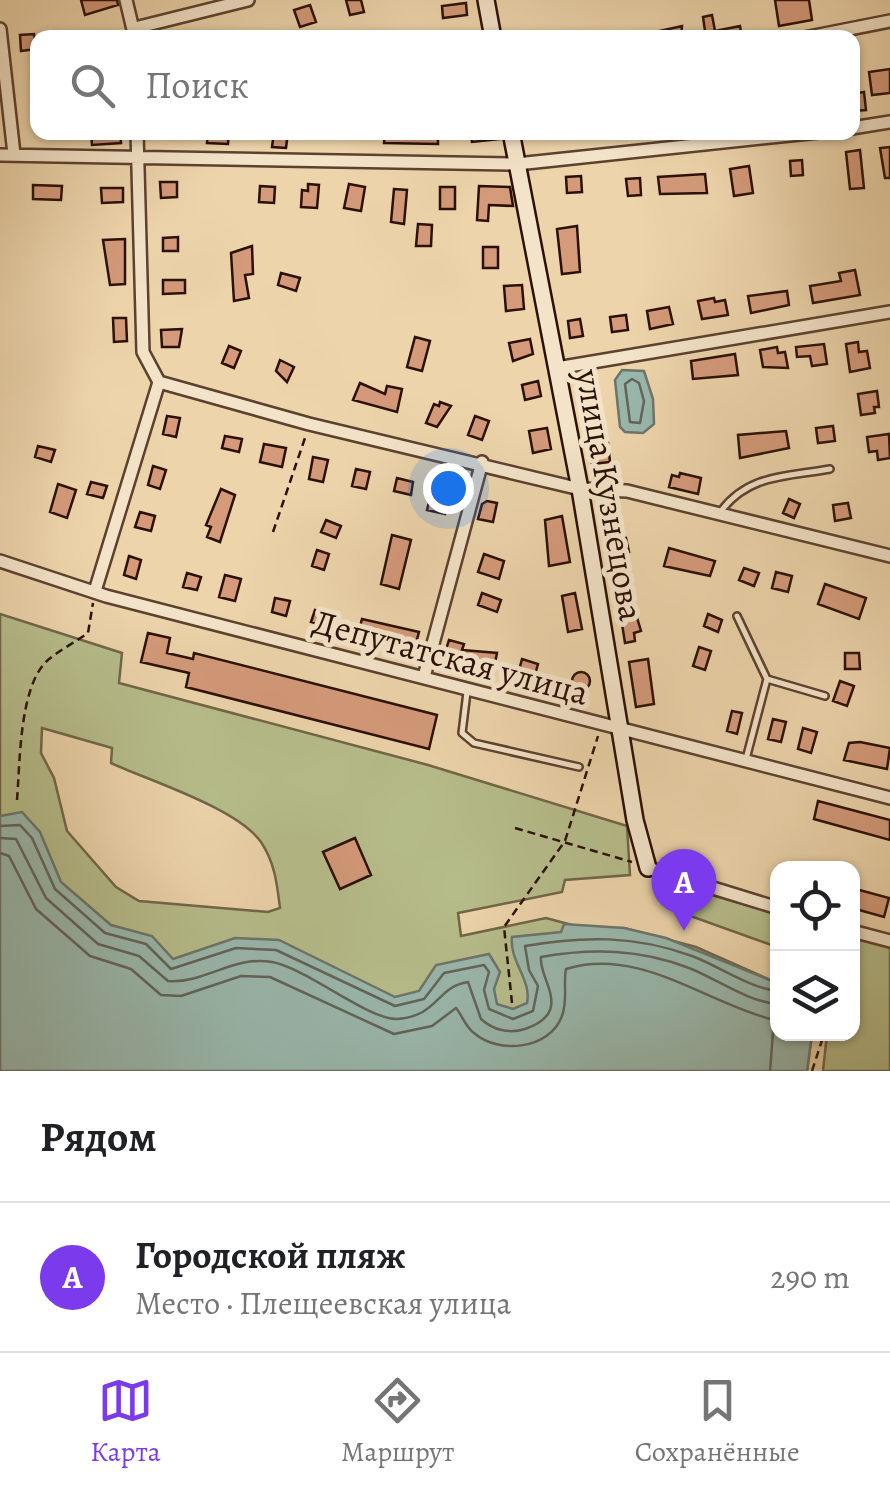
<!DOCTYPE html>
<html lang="ru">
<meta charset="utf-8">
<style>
body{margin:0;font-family:Alegreya,serif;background:#f6f6f6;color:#202124}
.controls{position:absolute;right:30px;bottom:30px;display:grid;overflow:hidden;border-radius:20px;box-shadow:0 2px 8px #0004}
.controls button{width:90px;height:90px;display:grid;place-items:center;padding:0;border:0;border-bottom:2px solid #e0e0e0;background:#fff;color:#202124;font:50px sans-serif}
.you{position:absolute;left:448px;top:488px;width:35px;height:35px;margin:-25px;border:8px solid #fff;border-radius:50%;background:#1a73e8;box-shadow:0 0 0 15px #1a73e833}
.badge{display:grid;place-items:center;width:65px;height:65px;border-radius:50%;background:#7c3aed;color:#fff;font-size:32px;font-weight:700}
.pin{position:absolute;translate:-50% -82px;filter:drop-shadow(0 2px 5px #0008)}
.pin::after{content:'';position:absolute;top:52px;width:35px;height:30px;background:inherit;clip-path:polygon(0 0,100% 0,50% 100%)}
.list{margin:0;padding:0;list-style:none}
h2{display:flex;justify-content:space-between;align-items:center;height:130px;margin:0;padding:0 40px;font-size:42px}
h2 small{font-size:32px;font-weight:400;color:#757577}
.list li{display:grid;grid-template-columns:65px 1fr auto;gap:30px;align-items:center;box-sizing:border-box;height:150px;padding:0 40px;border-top:2px solid #e0e0e0}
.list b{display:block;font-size:38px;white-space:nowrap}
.list p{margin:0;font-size:32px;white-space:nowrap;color:#757577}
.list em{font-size:32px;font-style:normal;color:#757577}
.icon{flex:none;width:55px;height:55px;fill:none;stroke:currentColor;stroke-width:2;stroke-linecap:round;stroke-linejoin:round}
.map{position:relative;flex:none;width:890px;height:1071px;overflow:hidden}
.search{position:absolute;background:#fff;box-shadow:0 2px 8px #0004;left:30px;right:30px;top:30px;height:110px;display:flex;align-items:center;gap:25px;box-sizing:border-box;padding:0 35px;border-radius:20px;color:#757577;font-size:38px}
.sheet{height:280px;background:#fff}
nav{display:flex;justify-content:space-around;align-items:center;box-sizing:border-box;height:140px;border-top:2px solid #e0e0e0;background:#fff;font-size:28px;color:#757577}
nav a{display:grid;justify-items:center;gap:5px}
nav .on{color:#7c3aed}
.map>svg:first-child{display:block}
</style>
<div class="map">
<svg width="890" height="1071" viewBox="0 0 890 1071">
<rect width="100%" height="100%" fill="#edd4ab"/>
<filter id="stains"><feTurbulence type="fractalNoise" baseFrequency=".002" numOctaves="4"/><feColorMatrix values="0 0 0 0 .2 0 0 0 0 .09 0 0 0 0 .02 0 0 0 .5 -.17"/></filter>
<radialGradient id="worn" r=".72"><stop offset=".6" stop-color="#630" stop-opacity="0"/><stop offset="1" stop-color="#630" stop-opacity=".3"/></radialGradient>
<!-- green -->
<path fill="#b6bd8b" stroke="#706648" stroke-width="2.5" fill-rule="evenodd" d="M0,614L122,653L119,683L428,765L627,826L630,875L565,880L562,892L458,913L461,936L546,918L587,929L624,928L696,947L777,983L778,1034H812L807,1071H0ZM42,728L112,748L111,763C150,781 237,808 261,842C275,863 277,884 280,908L268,912L139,901L116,887L67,831L54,778L41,753Z
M674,884L777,914V947L668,908L664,903Z
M853,937L890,945V1071H823L827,1034H852Z"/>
<!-- water -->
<path fill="#99b8ad" stroke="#6d756a" stroke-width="2.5" d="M622,370L644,371L653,399L654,424L643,433L625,432L620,427L615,380Z
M22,812L40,832L61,882L111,925L152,936L173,959L235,938L279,940L395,997L419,991L436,965L489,954L500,972L494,989L497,1004L513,1009L527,1003C532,980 509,961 512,937L561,932L564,924L624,928L666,938L777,983L778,1034H812L807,1071H0V816Z"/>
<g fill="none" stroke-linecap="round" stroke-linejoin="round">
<!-- shore -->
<path stroke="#62645a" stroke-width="2.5" d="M632,379L639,383L644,401L640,423L630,422L625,384Z
M0,826L20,825L32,838L55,889L105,933L146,944L171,969L236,948L276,950L395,1006L424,999L444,973L484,965L489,972L484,990L489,1009L513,1019L533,1011L538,986L529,970L525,946C582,936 635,935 692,956C719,966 749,988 778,991
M0,838L16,839L46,898L98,944L139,956L168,981C204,984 234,955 272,962C306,968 369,1020 397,1019C439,1016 436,987 468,982L481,1019C493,1030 509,1034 525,1029C575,1012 538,979 541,957C592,948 640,949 689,968C717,979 748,1002 778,1004
M0,853L9,856L36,909L90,956L131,969L161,995L181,996L241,976L270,977L394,1034L432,1026L456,1008C462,1015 465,1026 474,1033C499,1055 550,1049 562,1016C568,1000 563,984 566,969C639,946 706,1003 774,1020L770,1071"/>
</g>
<!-- building -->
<path fill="#d49a7a" stroke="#2b1006" stroke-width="2.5" d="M81,0H117L118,5L85,15Z
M346,0H361L364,12L350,15Z
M775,0H809L812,20L779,26Z
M466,3L467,15L443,18L442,6Z
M310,5L316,22L300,27L294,10Z
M712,15L715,31L740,26L742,38H706L703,17Z
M682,26L681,38H647L646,34Z
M34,34L36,49L21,51L20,35Z
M890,69V93L872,95L869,72Z
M864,92L866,110L854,111L852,94Z
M91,132H120L121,143L92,145Z
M208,132H229L228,144L207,143Z
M274,132H288L286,148L272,147Z
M385,132H438V144L384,143Z
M471,132H500L501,139L472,142Z
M890,147V178H885L880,148Z
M860,150L864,188L850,189L846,152Z
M802,160L803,175L791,176L790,161Z
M749,166L753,193L734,196L730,169Z
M705,174L707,193L660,194L658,177Z
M581,176L582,192L567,193L566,177Z
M640,178L641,195L628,196L626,179Z
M160,182H177V197L161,198Z
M308,184L319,185L317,208L301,207L302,190L308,191Z
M349,184L365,187L361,211L344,208Z
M33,185L62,186L61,200L33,199Z
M260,186L275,187L274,203L259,202Z
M479,186L510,187L513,206L489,205L488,221L477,220Z
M440,187H455V209H440Z
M101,188H123V202L102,203Z
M394,189L407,190L404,224L391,222Z
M418,224L432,225L431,246H416Z
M577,226L580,272L562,274L557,229Z
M178,237V251H163V238Z
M125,239V284L110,285L103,240Z
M252,246L253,274L245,275L249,298L234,301L231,253Z
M483,247H498V268H483Z
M855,270L860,295L813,303L810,286L841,281L839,273Z
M281,273L300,278L296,291L278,285Z
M163,280H185V293L163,294Z
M522,285L524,309L506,311L504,286Z
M787,291L789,305L751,313L748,296Z
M714,298L715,302L725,300L728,315L702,319L698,301Z
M669,307L673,324L650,329L647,311Z
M626,315L628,330L612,332L610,317Z
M113,318H126L127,341L114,342Z
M580,319L583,336L570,338L568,321Z
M182,329L179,347H162L161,330Z
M415,337L430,341L422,371L407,367Z
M530,339L533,354L513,361L509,343Z
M858,342L859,352L867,351L870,368L850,372L846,344Z
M824,344L827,364L812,366L810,356L797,357L796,347Z
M229,346L241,351L234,368L222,363Z
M777,347L778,353L785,352L788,368L763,367L760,350Z
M735,354L738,375L693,379L691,361Z
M280,360L294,367L287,382L276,371Z
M538,381L541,396L525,400L522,385Z
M588,381L597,397L582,399L580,382Z
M360,383L385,394L387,386L402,389L397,412L353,400Z
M877,391L879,407H874L875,413L861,415L858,394Z
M440,402L451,406L437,427L426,423L434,404L439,406Z
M167,416L180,418L176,437L163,434Z
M475,416L489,421L482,440L468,435Z
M833,426L835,441L818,443L816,428Z
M547,428L551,449L533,453L529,431Z
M786,431L789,448L740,458L738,435Z
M889,434L890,458L878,460L877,451L869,452L867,437Z
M225,436L242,439L239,452L222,448Z
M608,443L610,462L592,464L590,445Z
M264,444L286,448L282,467L260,462Z
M38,446L55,450L51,462L35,457Z
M313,457L328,460L323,482L309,479Z
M153,466L166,470L160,489L148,485Z
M356,469L370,472L366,489L352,486Z
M680,473L701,478L698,494L669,487L672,475L679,477Z
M397,478L413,482L411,495L394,491Z
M91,482L107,486L103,498L87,494Z
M58,484L76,490L67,518L50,512Z
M221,489L235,495L220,542L207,537L211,527L206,525Z
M432,489L449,493L445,514L427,510Z
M789,499L800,504L794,518L783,513Z
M487,501L497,503L493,522L478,519L482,504Z
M848,503L851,518L835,521L833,505Z
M140,512L155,516L151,531L135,527Z
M562,516L570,562L549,566L545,520Z
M326,520L341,526L336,538L321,532Z
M392,535L411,540L399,589L381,584Z
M626,538L629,552L609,556L607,542Z
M669,548L715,561L710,576L664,566Z
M317,550L329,554L324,570L312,566Z
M484,554L504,561L499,579L478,572Z
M129,556L141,560L136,579L124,575Z
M744,568L759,573L754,586L739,580Z
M776,572L792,576L788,592L772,588Z
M187,573L201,577L197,590L183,587Z
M225,575L241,579L235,601L219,597Z
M825,584L866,598L859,619L818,604Z
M629,591L641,631L634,633L635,641L625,643L617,592Z
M482,593L501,600L497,612L478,605Z
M575,593L582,629L568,632L562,596Z
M275,598L290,601L286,616L272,612Z
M315,610L333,614L329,627L311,622Z
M708,614L722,620L718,632L704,626Z
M362,619L419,632L415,647L358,634Z
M148,633L170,638L167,653L193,659L194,653L437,715L429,749L186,687L189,673L141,662Z
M449,640L464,644L462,650L497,653L494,668L444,656Z
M699,647L711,651L705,670L693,666Z
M845,653H859L860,669H845Z
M522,659L538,664L534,678L518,674Z
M648,659L654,704L636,707L629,662Z
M572 681a9 9 0 1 1 18 0a9 9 0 1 1-18 0Z
M840,681L854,686L847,706L833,701Z
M732,711L742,713L737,734L727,731Z
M773,719L786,722L781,742L768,739Z
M803,728L817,732L811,753L798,749Z
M860,742L890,748L887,769L844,760L849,743Z
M818,801L890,820V840L814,819Z
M355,838L371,875L340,889L323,852Z
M852,888L889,898L884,917L852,908Z"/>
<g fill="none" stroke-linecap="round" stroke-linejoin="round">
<!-- lane casing -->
<g stroke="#5c412f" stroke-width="10">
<path id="lane" d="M721,511C749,474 786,477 830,469
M737,616L767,679
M467,692L462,733L474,743L579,767
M746,759L767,679L825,696"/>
</g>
<!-- street casing -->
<g stroke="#5c412f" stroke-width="16">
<path id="street" d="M126,0L135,38
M135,28L248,0
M0,29L14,154
M804,38L890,21
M852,128L890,122
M0,155L517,164L819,132
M557,368L890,312
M159,382L309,424L580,489L627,491L890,556
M0,561L106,596L890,798
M95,591L159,382L143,352L137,132
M424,677L482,462
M648,868L778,908
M852,931L890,941"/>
</g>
<!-- secondary casing -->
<g stroke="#2b1006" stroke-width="20">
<path id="secondary" d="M486,0L493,38
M511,132L580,489L635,820L648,868"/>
</g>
<!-- path -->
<path stroke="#2b1006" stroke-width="2.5" stroke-dasharray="8 5" stroke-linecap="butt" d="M273,532L306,435
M17,800C20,764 19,685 48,660C60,650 75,642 88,633L93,603
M515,828L632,862
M512,1003L504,927L565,841L598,736
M812,1071L824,1034"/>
<!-- lane -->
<use href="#lane" stroke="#f3e3c8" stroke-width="5"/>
<!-- street -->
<use href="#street" stroke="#f3e3c8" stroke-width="11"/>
<!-- secondary -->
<use href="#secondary" stroke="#f3e3c8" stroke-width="15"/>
</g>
<g text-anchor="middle" stroke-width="10" stroke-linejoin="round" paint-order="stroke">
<!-- street labels -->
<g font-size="35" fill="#2b1006" stroke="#f3e3c8">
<text transform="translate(610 495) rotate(80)" y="12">улица Кузнецова</text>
<text transform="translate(451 657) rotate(15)" y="12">Депутатская улица</text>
</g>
</g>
<rect width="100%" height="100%" filter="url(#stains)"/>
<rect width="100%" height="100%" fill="url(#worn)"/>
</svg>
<div class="controls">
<button><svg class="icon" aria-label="locate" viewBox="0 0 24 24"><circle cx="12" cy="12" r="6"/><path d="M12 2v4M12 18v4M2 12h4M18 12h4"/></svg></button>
<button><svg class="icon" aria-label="layers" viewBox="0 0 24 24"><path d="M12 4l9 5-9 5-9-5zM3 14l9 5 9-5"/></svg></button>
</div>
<div class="you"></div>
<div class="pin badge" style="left:684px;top:931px">A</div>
<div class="search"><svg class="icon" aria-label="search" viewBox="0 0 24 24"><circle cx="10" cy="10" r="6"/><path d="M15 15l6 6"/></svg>Поиск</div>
</div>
<section class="sheet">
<h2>Рядом<small></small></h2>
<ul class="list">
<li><span class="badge">A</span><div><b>Городской пляж</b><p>Место · Плещеевская улица</p></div><em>290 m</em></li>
</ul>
</section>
<nav>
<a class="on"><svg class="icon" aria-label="map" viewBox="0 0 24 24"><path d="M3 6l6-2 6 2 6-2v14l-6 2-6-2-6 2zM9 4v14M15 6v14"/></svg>Карта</a>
<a><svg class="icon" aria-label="directions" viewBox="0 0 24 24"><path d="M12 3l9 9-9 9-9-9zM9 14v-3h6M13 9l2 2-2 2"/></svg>Маршрут</a>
<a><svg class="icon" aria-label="saved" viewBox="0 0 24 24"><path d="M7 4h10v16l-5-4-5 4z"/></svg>Сохранённые</a>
</nav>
